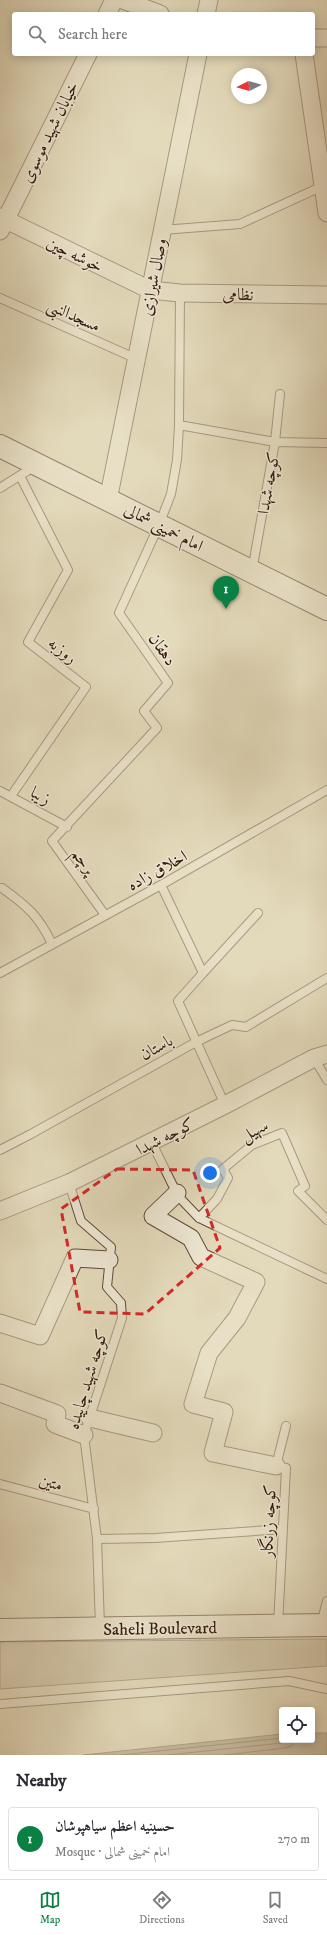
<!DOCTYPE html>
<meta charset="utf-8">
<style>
body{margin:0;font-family:"IM FELL DW Pica",Amiri,serif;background:#f7f7f7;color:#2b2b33}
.controls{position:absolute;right:12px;bottom:12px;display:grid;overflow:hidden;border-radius:4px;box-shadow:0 2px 10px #0003}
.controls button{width:36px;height:36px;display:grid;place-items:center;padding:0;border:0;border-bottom:1px solid #e1e1e2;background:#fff;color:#2b2b33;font:20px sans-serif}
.compass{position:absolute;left:231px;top:68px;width:36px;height:36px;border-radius:50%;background:#fff;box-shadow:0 2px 10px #0003;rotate:264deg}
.you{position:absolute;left:210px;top:1173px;width:14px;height:14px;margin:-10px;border:3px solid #fff;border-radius:50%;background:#1a73e8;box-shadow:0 0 0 6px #1a73e833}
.badge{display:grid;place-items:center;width:26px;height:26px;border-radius:50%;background:#0b8043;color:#fff;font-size:13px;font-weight:700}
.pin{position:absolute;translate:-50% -33px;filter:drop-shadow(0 1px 2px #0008)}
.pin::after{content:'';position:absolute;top:21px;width:14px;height:12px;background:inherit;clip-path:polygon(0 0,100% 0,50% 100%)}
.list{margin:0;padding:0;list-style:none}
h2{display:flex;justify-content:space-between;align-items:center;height:52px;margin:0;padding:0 16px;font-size:17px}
h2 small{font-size:13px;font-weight:400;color:#7c7c81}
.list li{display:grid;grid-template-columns:26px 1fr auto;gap:12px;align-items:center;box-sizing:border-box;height:64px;margin:0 8px 8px;padding:0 8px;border:1px solid #e1e1e2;border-radius:4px}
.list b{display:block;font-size:15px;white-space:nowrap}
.list p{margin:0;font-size:13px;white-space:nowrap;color:#7c7c81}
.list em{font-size:13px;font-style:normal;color:#7c7c81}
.icon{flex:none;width:22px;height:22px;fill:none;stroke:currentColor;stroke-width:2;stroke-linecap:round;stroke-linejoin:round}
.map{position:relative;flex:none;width:327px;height:1755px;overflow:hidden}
.search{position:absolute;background:#fff;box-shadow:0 2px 10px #0003;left:12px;right:12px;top:12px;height:44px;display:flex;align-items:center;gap:10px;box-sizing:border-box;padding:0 14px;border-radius:4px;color:#7c7c81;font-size:15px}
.sheet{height:124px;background:#fff}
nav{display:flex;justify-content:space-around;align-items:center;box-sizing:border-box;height:56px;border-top:1px solid #e1e1e2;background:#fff;font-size:11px;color:#7c7c81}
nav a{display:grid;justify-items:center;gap:2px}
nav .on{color:#0b8043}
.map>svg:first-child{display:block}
</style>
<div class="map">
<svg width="327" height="1755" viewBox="0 0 327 1755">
<rect width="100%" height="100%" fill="#e3dabb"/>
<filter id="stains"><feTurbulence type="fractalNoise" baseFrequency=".005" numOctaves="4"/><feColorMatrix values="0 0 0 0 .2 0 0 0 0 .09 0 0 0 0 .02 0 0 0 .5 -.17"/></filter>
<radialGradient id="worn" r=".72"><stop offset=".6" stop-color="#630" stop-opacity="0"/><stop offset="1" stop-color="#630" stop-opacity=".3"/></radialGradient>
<!-- green -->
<path fill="#c5b99e" stroke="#7d6a56" d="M327,1639V1666L0,1689V1642Z"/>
<!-- water -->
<path fill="#a89981" stroke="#7a6653" d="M312,1733H327V1755H83L282,1734V1740H312Z"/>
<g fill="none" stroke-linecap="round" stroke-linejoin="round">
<!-- shore -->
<path stroke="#6e5a48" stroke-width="1" d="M121,1755L282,1738
M168,1755L282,1743L288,1740
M224,1755L285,1748L291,1746L295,1740"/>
<!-- lane casing -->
<g stroke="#604a3a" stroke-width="10">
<path id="lane" d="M162,230L240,224L325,185
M0,298L137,359
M179,425L275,442L327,443
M0,488L35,466
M252,571L275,442L280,394
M0,791L67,827
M11,796L86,687L28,642L68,570L20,476
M161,885L203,973L178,1001L225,1105
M2,888C27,906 39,916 52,944
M105,915L52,841L157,728L144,711L168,683L119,613L159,525L171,494L177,460L179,425L180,293
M0,973L161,885L327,790
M203,973L258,913
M314,1058L327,1080
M152,1143L178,1196L199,1218L327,1279
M0,1150L31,1134L196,1042L232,1025L246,1027L327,978
M69,1183L81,1221L111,1247L107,1287L121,1303L122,1318L84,1435L97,1539L100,1627
M199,1218L217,1199L228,1178L223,1169L252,1145L282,1133L305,1186L298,1191L327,1220
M0,1484L94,1509
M97,1539L155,1538L283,1529
M321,1624L327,1601
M278,1626L286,1468L276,1466L286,1426
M0,1704L289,1681L327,1689"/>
</g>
<!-- street casing -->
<g stroke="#604a3a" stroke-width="19">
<path id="street" d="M123,0L160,14
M107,14L114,0
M206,14L209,0
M313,38H327
M304,54L327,213
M0,217L150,290L180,293L327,295
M0,231L88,54
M108,500L198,54
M177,1193L153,1216L191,1238L201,1257L256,1282L237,1318L209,1353L193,1404L224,1412L213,1453L276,1466
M0,1211L69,1183L225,1105L314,1058L327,1054
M0,1323L40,1336L75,1258L109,1260
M0,1393L57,1414L55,1424L84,1435
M90,1418L153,1433"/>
</g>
<!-- secondary casing -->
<g stroke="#351a0f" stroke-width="24">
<path id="secondary" d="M0,446L327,609
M0,1630L327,1625"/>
</g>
<!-- lane -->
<use href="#lane" stroke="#ede7d3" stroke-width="8"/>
<!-- street -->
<use href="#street" stroke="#ede7d3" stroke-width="17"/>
<!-- secondary -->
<use href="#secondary" stroke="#ede7d3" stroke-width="22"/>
</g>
<!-- marked area -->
<path d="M0 0H327V1755H0ZM117,1169L193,1170L220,1248L145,1314L80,1312L61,1209Z" fill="#e3dabb" fill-opacity=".55" fill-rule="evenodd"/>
<path fill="none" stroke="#d62828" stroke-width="3" stroke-dasharray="8 5" stroke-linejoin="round" d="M117,1169L193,1170L220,1248L145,1314L80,1312L61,1209Z"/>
<g text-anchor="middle" stroke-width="3" stroke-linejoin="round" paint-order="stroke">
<!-- street labels -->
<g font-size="17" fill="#351a0f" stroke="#ede7d3">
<text transform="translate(49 132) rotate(-64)" y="6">خیابان شهید موسوی</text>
<text transform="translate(75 254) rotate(26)" y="6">خوشه چین</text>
<text transform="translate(153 277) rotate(-79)" y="6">وصال شیرازی</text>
<text transform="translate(238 294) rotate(1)" y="6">نظامی</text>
<text transform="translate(74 315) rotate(24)" y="6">مسجدالنبی</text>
<text transform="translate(268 483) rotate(-80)" y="6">کوچه شهدا</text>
<text transform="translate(164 527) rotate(27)" y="6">امام خمینی شمالی</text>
<text transform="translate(163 649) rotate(55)" y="6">دهقان</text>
<text transform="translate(63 650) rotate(38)" y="6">روزبه</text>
<text transform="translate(41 795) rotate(29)" y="6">زیبا</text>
<text transform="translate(84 861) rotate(54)" y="6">پرچم</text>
<text transform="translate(157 870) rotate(-29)" y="6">اخلاق زاده</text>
<text transform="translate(156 1047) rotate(-29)" y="6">باستان</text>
<text transform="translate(254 1130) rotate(-28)" y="6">سهیل</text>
<text transform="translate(165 1136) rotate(-27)" y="6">کوچه شهدا</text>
<text transform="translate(87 1379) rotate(-73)" y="6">کوچه شهید چاییده</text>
<text transform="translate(51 1482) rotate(15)" y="6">متین</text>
<text transform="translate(268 1521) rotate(-87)" y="6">کوچه زرنگار</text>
<text transform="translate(160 1628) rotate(-1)" y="6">Saheli Boulevard</text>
</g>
</g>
<rect width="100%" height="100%" filter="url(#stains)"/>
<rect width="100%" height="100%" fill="url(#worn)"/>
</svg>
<div class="controls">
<button><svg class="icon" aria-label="locate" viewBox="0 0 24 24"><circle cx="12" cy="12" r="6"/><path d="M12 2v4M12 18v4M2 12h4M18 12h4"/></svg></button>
</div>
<svg class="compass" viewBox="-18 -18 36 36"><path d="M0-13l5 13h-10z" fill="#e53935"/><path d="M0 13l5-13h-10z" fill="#7c7c81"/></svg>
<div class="you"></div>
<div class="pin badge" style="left:226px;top:609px">1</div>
<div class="search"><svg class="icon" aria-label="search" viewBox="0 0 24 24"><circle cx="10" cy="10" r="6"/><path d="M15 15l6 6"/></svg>Search here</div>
</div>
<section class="sheet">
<h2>Nearby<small></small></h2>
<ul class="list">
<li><span class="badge">1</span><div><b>حسینیه اعظم سیاهپوشان</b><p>Mosque · امام خمینی شمالی</p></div><em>270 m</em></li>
</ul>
</section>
<nav>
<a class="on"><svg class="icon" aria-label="map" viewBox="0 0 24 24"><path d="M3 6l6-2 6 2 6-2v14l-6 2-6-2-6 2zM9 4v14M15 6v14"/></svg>Map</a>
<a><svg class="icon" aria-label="directions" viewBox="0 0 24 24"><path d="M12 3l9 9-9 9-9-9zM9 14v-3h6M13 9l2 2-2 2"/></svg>Directions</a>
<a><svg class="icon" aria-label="saved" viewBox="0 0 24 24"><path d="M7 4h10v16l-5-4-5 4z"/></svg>Saved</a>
</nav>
